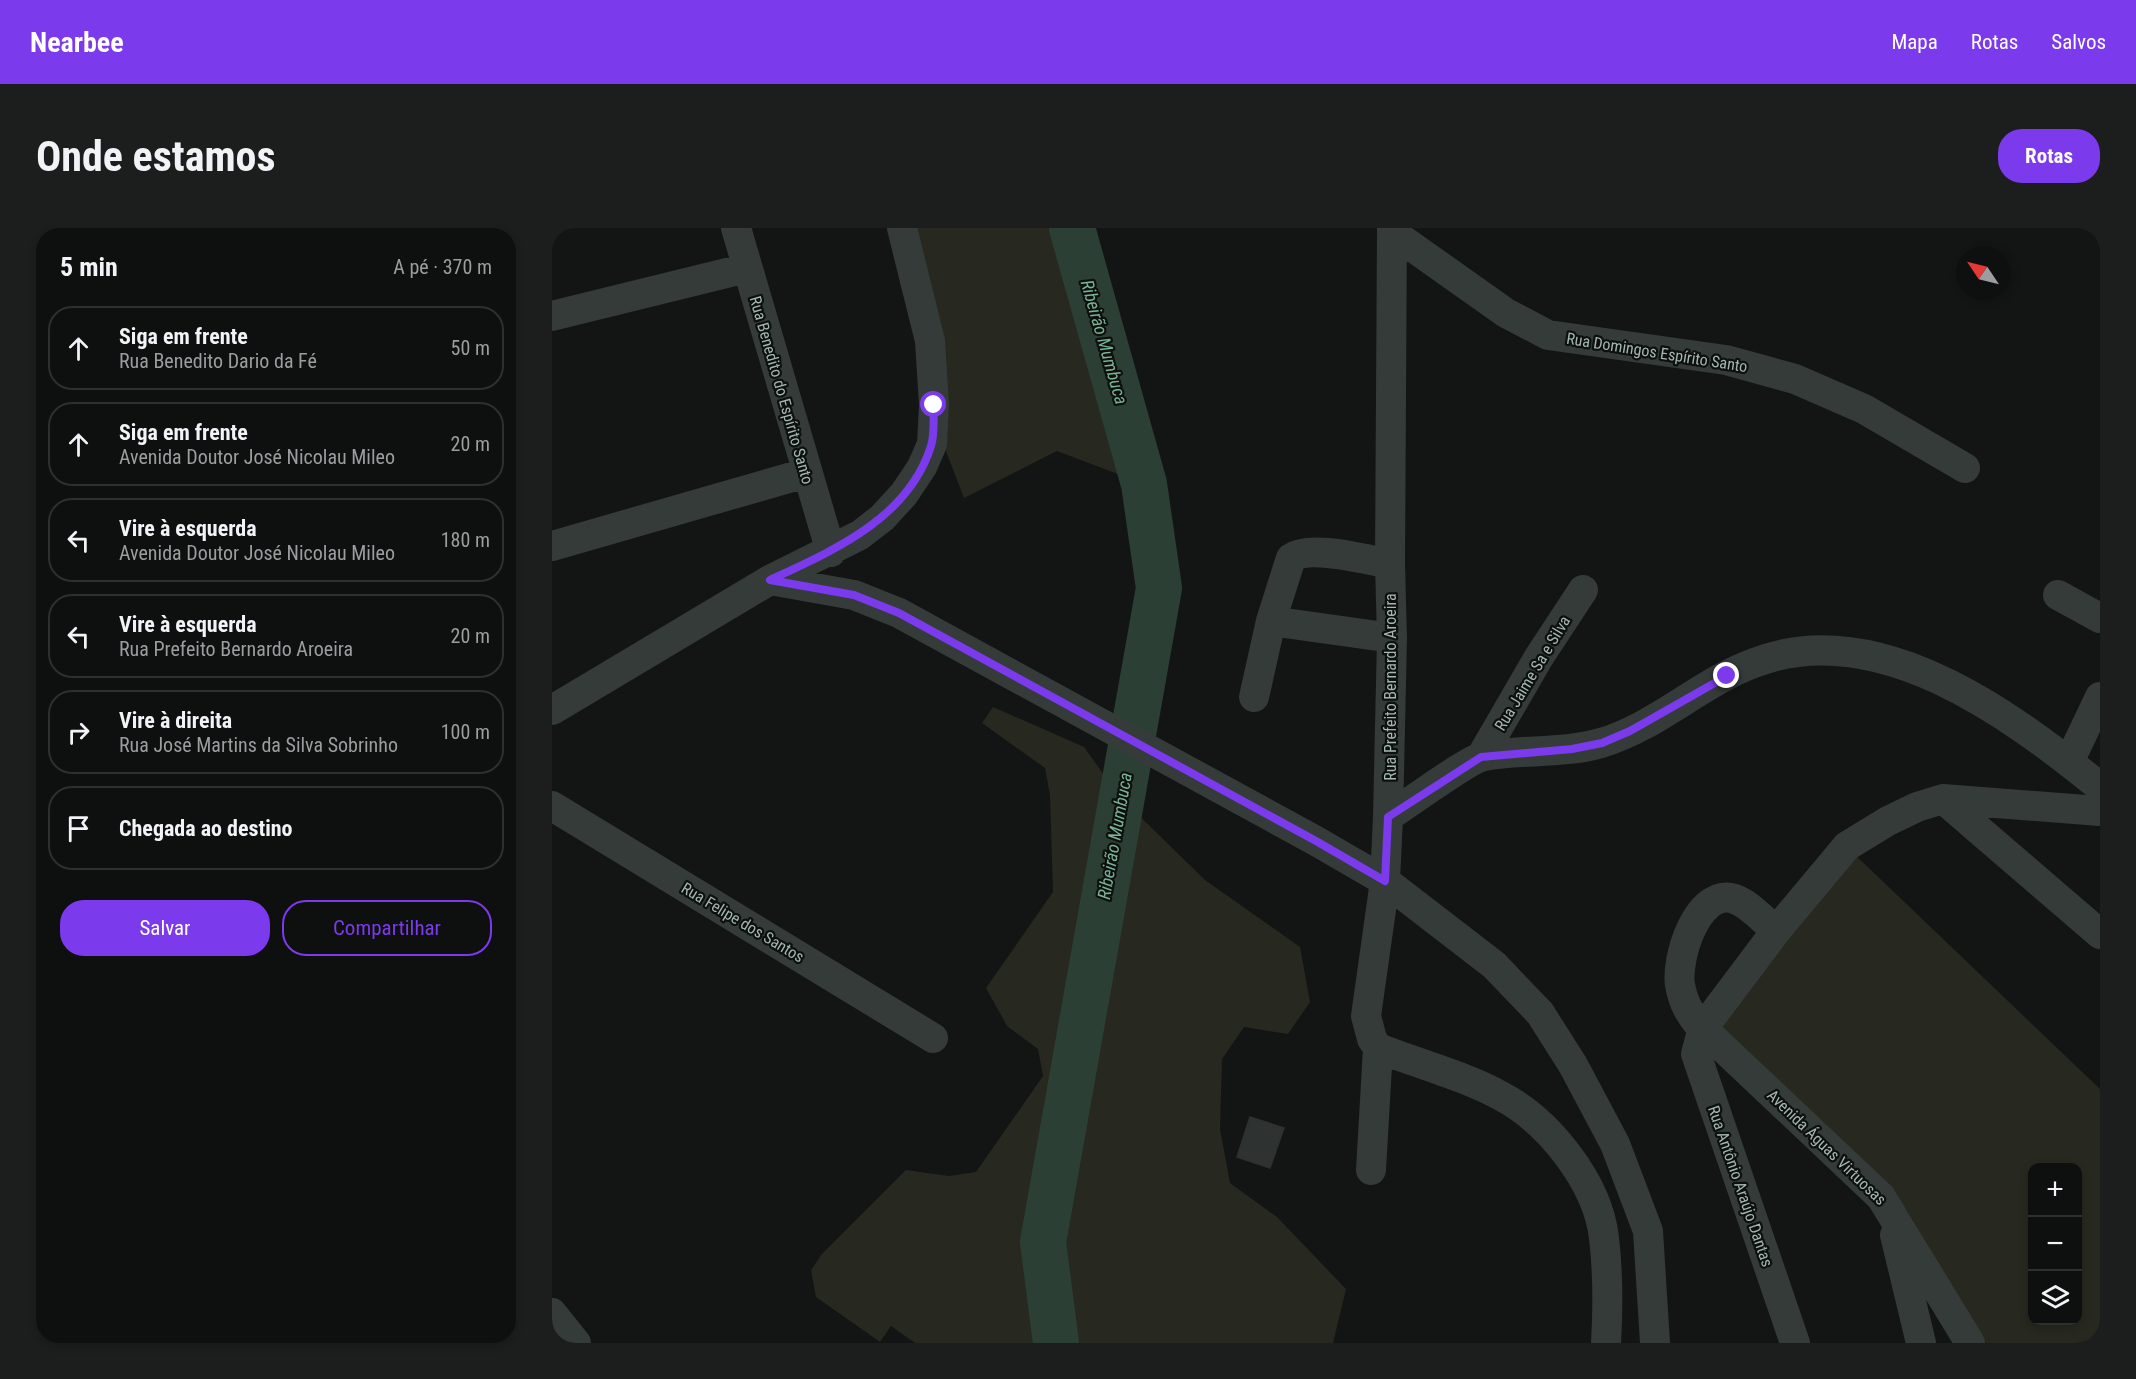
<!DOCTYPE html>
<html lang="pt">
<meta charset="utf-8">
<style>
body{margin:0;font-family:"Roboto Condensed",sans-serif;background:#1c1e1e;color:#f1f3f6}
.controls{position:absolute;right:18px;bottom:18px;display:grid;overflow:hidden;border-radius:12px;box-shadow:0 3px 9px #0003}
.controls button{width:54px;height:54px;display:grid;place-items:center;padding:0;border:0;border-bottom:2px solid #2e3030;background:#0e1010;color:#f1f3f6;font:30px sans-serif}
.compass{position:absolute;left:1404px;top:18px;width:54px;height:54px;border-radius:50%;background:#0e1010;box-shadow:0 3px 9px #0003;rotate:305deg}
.stop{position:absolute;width:18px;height:18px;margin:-14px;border:4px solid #7c3aed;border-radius:50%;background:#fff}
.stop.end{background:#7c3aed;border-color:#fff;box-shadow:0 2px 6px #0008}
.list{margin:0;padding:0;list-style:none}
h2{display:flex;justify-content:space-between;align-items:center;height:78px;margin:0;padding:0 24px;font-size:26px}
h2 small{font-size:20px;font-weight:400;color:#9b9d9f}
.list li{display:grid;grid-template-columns:39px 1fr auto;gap:18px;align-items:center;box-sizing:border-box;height:84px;margin:0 12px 12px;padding:0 12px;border:2px solid #2e3030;border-radius:24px}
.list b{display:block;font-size:22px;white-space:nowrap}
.list p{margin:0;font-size:20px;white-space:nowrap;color:#9b9d9f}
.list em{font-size:20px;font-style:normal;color:#9b9d9f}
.actions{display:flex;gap:12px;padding:18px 24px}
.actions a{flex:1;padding:14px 0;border:2px solid #7c3aed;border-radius:24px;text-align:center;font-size:21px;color:#7c3aed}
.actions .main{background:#7c3aed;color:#fff}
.icon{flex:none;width:33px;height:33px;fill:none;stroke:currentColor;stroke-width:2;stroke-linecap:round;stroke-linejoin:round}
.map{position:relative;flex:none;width:1548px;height:1115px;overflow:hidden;border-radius:24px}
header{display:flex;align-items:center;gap:36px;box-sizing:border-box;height:84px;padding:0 30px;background:#7c3aed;color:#fff}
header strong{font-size:28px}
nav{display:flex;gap:33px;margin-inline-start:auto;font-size:21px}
.intro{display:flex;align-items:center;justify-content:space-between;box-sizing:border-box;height:144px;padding:0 36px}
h1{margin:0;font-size:42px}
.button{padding:15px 27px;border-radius:24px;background:#7c3aed;color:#fff;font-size:21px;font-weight:700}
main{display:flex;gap:36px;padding:0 36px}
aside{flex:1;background:#0e1010;border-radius:24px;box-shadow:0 3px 9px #0003}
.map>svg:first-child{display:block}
</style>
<header>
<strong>Nearbee</strong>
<nav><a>Mapa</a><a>Rotas</a><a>Salvos</a></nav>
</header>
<div class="intro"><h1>Onde estamos</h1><a class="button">Rotas</a></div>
<main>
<aside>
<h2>5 min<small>A pé · 370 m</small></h2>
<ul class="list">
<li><svg class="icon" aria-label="ahead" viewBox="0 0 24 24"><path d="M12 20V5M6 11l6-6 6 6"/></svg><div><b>Siga em frente</b><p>Rua Benedito Dario da Fé</p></div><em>50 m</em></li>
<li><svg class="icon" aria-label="ahead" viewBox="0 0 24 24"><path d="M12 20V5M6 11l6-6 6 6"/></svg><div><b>Siga em frente</b><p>Avenida Doutor José Nicolau Mileo</p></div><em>20 m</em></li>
<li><svg class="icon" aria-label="left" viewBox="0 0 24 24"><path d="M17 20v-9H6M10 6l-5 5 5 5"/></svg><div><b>Vire à esquerda</b><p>Avenida Doutor José Nicolau Mileo</p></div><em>180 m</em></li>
<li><svg class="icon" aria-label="left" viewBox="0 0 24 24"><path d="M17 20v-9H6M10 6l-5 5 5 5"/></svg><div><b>Vire à esquerda</b><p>Rua Prefeito Bernardo Aroeira</p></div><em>20 m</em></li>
<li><svg class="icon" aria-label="right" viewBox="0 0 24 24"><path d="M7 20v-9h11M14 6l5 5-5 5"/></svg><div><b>Vire à direita</b><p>Rua José Martins da Silva Sobrinho</p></div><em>100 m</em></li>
<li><svg class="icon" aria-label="arrive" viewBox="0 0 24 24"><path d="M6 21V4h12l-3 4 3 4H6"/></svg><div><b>Chegada ao destino</b></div></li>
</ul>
<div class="actions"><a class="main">Salvar</a><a>Compartilhar</a></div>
</aside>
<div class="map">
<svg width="1548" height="1115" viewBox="0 0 1548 1115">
<rect width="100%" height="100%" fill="#131515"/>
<!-- green -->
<path fill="#27281f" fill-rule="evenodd" d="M353,0H520L592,256L505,223L412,270L387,205Z
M441,479L532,519L568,569L653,652L748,719L758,774L736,806L692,799L670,831L668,901L678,955L725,989L794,1061L781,1115H363L339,1098L328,1114L264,1069L259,1042L270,1026L354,942L397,948L424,944L491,848L486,821L455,798L434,760L501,664L498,567L493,540L430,495Z
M1297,621L1548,861V1115H1434L1354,981L1157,799ZM1480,940H1526V1092H1480Z"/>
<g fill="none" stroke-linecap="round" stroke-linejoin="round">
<!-- river -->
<path stroke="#2c3f34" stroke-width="46" d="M504,1115L491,1014L607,360L592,256L520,0"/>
</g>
<!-- building -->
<path fill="#2e3231" stroke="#2d3131" stroke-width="1.5" d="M698,889L732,900L718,940L685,929Z"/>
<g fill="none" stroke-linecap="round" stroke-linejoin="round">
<!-- minor -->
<path stroke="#343b39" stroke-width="30" d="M184,0L279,324
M840,0L838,336L840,410L836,589L833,653L814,788L820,811L826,820C864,835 913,848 949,868C997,893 1046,955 1052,1010C1056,1044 1056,1081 1054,1115
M841,5L954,85L996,107L1174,132L1243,151L1312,181L1413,240
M0,88L195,40
M0,318L254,245
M218,352L302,367L347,385L764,613L833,653L942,737L988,785L1021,837L1063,916L1096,1003L1103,1115
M1506,367L1548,390
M719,393L840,410
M702,469L719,393L739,330C758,316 815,332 838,336
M0,482L218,352L308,307L330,290L352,266L370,239L380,216L382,177L378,113L350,0
M929,529L987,429L1031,362
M1517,534L1548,469
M0,578L381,810
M1548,583L1391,571L1548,706
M836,589C854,577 917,531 932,528C970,521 1011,526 1049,515C1104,499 1148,455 1202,435C1325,387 1458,486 1548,559
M1224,703C1212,693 1195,673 1179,670C1144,664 1124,731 1128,757C1131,774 1137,785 1148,798L1329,969L1418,1115
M819,942L826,820
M1343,1007L1369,1115
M0,1085L24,1115
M1243,1115L1144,826L1151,800L1224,703L1295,618L1336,593L1365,579L1391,571"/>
</g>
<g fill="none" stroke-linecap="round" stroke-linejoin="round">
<!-- route -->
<path stroke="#7c3aed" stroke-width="8" d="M382,177C381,190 383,206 379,218C356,291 282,322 218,352L302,367L347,385L764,613L833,653L836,589L929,529L1020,521L1050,515L1078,503L1175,448"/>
</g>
<g text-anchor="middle" stroke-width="4.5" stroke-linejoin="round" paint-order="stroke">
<!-- street labels -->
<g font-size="16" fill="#a4b7b1" stroke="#0e1010">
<text transform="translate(1105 124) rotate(9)" y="6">Rua Domingos Espírito Santo</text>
<text transform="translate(230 162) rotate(74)" y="6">Rua Benedito do Espírito Santo</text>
<text transform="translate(980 445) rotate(-59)" y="6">Rua Jaime Sa e Silva</text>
<text transform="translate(838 459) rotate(-90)" y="6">Rua Prefeito Bernardo Aroeira</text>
<text transform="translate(191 694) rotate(31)" y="6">Rua Felipe dos Santos</text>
<text transform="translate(1275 919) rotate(44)" y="6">Avenida Águas Virtuosas</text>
<text transform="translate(1189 958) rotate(71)" y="6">Rua Antônio Araújo Dantas</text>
</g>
<!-- water labels -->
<g font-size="18" font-style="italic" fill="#79b493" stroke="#0e1010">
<text transform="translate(552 114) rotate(74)" y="6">Ribeirão Mumbuca</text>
<text transform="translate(563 608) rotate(-80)" y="6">Ribeirão Mumbuca</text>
</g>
</g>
</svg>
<div class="controls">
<button>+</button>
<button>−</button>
<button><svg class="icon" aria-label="layers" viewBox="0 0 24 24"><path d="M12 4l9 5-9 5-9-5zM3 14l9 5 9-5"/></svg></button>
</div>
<svg class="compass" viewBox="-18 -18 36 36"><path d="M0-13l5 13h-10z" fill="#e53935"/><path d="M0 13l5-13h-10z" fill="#9b9d9f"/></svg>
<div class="stop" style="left:382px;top:177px"></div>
<div class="stop end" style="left:1175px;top:448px"></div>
</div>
</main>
